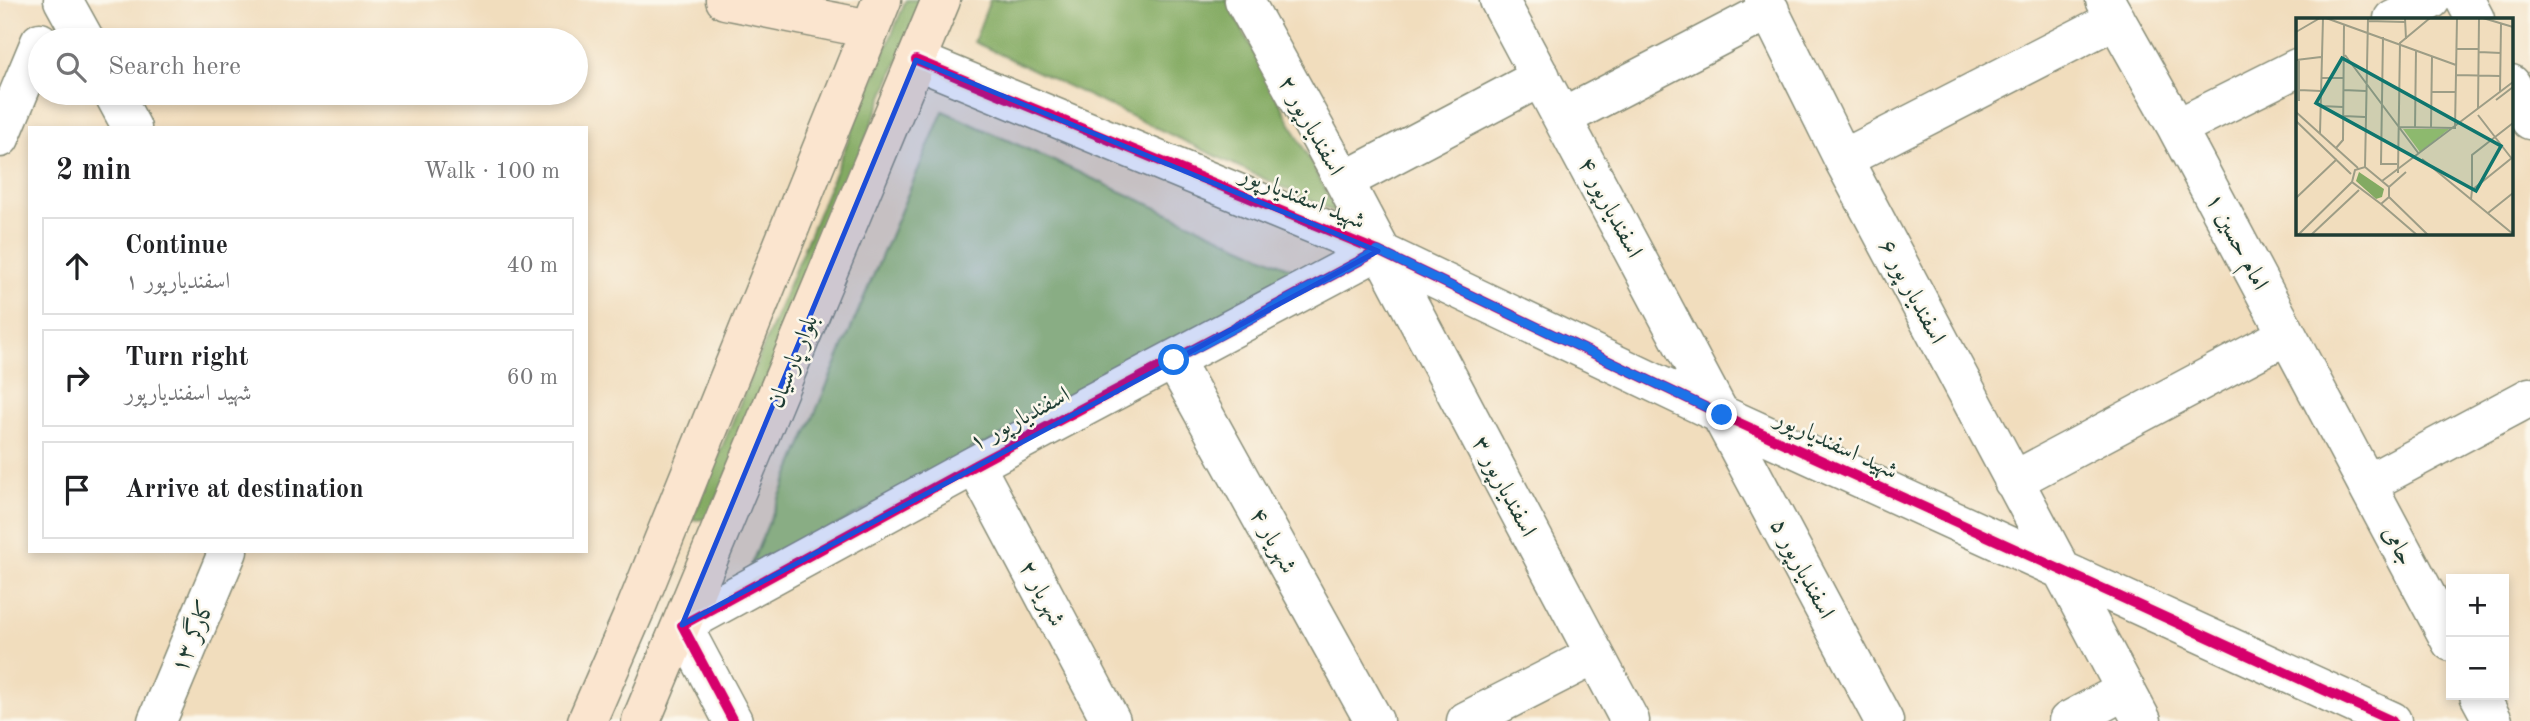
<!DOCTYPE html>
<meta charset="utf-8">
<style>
body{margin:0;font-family:"Old Standard TT",Amiri,serif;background:#f6f6f6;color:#202124}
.controls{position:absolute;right:21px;bottom:21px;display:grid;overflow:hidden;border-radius:0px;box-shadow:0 4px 10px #0003}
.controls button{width:63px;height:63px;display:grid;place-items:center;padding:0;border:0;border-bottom:2px solid #e0e0e0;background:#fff;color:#202124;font:35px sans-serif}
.stop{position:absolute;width:21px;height:21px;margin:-16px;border:5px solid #1a73e8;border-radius:50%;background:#fff}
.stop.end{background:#1a73e8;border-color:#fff;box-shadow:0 2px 7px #0008}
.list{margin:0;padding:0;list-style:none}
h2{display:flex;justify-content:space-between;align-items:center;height:91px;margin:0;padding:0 28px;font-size:30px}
h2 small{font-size:23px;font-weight:400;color:#757577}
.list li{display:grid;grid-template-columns:46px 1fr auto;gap:21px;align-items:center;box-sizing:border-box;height:98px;margin:0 14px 14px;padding:0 14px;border:2px solid #e0e0e0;border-radius:0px}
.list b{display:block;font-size:26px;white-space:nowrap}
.list p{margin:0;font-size:23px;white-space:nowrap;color:#757577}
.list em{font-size:23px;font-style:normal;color:#757577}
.icon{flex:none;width:38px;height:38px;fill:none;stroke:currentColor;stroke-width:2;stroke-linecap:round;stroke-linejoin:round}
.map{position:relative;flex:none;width:2530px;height:721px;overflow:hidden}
.search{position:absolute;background:#fff;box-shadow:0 4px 10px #0003;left:28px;top:28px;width:560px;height:77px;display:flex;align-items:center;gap:18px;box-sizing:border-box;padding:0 24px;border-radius:38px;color:#757577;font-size:26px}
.panel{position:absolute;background:#fff;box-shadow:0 4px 10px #0003;left:28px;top:126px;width:560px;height:427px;border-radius:0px}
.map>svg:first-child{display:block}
</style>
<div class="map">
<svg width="2530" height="721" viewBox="0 0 2530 721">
<rect width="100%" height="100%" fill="#fbf7ec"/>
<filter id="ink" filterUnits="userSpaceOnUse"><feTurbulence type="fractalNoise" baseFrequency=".0143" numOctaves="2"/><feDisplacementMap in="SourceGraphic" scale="14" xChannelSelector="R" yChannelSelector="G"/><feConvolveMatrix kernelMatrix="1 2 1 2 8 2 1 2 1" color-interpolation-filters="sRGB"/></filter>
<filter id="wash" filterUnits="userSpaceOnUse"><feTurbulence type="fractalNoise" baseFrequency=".00686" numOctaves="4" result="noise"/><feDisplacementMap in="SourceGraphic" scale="28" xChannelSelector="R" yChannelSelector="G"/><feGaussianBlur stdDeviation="1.57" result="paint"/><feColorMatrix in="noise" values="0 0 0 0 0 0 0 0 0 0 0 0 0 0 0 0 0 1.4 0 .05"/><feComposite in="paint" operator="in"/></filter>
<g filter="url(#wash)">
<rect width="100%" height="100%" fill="#f1ddbd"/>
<!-- green -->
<path fill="#a4c56f" stroke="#628152" stroke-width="2" d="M943,111L1301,273L747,574Z"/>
<!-- forest -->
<path fill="#83aa62" stroke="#51744b" stroke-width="2" d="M906,0H923L709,519L692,520Z
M990,0H1227L1337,213L974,42Z"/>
</g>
<g filter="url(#ink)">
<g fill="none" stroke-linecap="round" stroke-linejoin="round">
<!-- street casing -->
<g stroke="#888d78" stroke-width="41">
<path id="street" d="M63,0L85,40
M1244,0L1344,181L1630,721
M1499,0L1884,721
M1764,0L1843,159L2142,721
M2105,0L2177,128L2451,642
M2465,0L2475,19
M2393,19L2431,0
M916,60L1378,251L1722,415L2392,721
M2511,84L2530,120
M113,93L132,128
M1564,117L1770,10
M2177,128L2297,68
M0,138L40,42
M1843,159L2116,19
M1344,181L1541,77
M1174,360L1374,721
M975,465L1111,721
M2013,481L2287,335
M2367,484L2530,397
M2479,695L2493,721
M157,721L228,551
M733,721L682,625L975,465L1378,251
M1466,721L1595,655
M2068,721L2126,690"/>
</g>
<!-- secondary casing -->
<g stroke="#888d78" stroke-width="41">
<path id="secondary" d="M725,0L870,29
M587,721L636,608L882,0
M641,721L941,0"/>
</g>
<!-- street -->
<use href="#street" stroke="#fff" stroke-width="38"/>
<!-- secondary -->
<use href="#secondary" stroke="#fbe5cf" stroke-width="38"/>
<!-- cycleway casing -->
<g stroke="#fbf7ec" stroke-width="15">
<path id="cycleway" d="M916,60L1378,251L1722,415L2392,721
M733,721L682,625L975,465L1378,251"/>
</g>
<!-- cycleway -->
<use href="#cycleway" stroke="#d6006c" stroke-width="10"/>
</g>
</g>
<g fill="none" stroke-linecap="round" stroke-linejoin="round" filter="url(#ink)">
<!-- route -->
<path stroke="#1a73e8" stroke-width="9" d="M1174,360L1378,251L1722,415"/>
</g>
<!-- marked area -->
<path fill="#1d4ed8" fill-opacity="0.2" stroke="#1d4ed8" stroke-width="5" stroke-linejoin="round" d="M916,60L1378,251L682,625Z"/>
<g text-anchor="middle" stroke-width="5" stroke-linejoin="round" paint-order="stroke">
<!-- street labels -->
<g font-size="24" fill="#1f3d34" stroke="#fbf7ec">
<text transform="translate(1312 125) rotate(61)" y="8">اسفندیارپور ۲</text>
<text transform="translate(1303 197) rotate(22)" y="8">شهید اسفندیارپور</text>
<text transform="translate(1611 207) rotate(62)" y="8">اسفندیارپور ۴</text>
<text transform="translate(2238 241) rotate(62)" y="8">امام حسین ۱</text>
<text transform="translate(1913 291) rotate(62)" y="8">اسفندیار پور ۶</text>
<text transform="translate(792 361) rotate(-68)" y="8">بلوار پارسیان</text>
<text transform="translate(1019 418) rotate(-28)" y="8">اسفندیارپور ۱</text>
<text transform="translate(1837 444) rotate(25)" y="8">شهید اسفندیارپور</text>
<text transform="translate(1505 486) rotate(62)" y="8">اسفندیارپور ۳</text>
<text transform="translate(1274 540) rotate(61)" y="8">شهریار ۴</text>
<text transform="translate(2399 545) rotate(62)" y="8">جامی</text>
<text transform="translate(1803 568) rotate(62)" y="8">اسفندیارپور ۵</text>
<text transform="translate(1043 593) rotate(62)" y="8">شهریار ۲</text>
<text transform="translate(192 636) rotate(-67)" y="8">کارگر ۱۳</text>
</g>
</g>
<!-- overview -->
<g transform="translate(2296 18)">
<rect width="217" height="217" fill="#f1ddbd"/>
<path d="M107,111H153L124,134Z" fill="#a4c56f"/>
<path d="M63,154L88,171L86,179L80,181L60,163Z" fill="#83aa62"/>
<path fill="none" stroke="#9d9d86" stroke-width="2" d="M30,0L160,47M109,0L110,21M187,0L217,9M72,3L109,4M0,14L24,0M87,19L85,146H101M160,31H183M183,34L205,35M49,37L123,136M0,42L25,39M160,57L204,58M25,60H48M3,72L25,73M47,72L70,73M135,74H160M204,74L205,5M200,82L217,69M3,83V42M25,88L47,89M182,91L183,0M0,94L62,150M182,97L216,141M47,98L69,99M0,103L55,156M102,109L159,110L161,0M119,110L120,32M135,110L136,38M24,115L27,0M40,130L47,122L48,6M126,141L217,216M69,149L72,0M69,149L93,169V179L85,186L56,164L59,152ZM102,155L104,25L134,0M86,163L217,64M93,169L110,154M176,172V137L217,105M93,179L132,217M0,180L41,141M175,182L176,172L217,139M85,186L121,217M192,195L217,175M2,217L56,164M15,217L63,172"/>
<path fill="#0f766e" fill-opacity="0.15" stroke="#0f766e" stroke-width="3.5" d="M46,40L205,128L180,173L20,85Z"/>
<rect width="217" height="217" fill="none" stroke="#1f3d34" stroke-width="3.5"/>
</g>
</svg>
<div class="controls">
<button>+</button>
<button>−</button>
</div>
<div class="stop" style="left:1174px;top:360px"></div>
<div class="stop end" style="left:1722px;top:415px"></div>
<div class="search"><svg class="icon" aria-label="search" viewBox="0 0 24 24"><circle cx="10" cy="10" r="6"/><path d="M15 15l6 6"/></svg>Search here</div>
<section class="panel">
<h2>2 min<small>Walk · 100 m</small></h2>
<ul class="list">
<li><svg class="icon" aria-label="ahead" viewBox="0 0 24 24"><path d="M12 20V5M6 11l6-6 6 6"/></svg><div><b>Continue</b><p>اسفندیارپور ۱</p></div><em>40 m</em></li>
<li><svg class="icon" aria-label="right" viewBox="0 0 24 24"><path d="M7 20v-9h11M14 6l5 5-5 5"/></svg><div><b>Turn right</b><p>شهید اسفندیارپور</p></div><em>60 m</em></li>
<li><svg class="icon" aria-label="arrive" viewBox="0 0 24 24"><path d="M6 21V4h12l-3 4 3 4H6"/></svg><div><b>Arrive at destination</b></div></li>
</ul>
</section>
</div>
